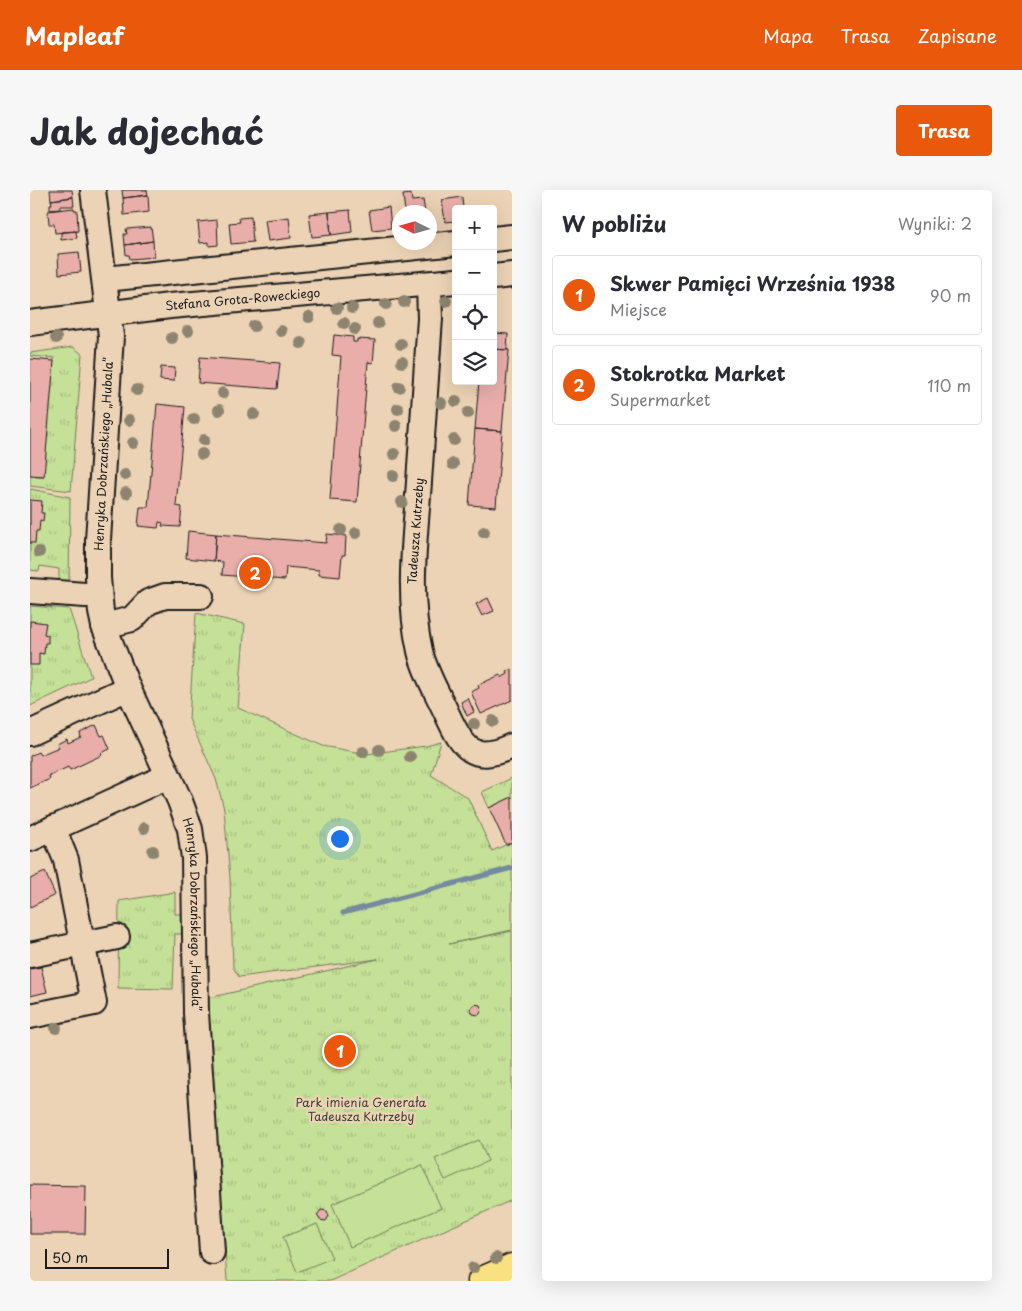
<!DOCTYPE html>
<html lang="pl">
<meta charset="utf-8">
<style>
body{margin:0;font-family:"Playpen Sans",sans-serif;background:#f7f7f7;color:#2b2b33}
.controls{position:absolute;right:15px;top:15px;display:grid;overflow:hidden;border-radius:5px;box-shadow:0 5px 20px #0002}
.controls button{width:45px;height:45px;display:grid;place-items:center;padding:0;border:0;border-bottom:1px solid #e1e1e2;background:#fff;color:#2b2b33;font:25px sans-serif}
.compass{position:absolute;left:362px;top:15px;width:45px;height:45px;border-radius:50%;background:#fff;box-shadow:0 5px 20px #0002;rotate:275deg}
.scale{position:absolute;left:15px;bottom:12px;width:124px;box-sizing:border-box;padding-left:5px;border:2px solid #1c1c1c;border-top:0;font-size:14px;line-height:18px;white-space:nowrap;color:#1c1c1c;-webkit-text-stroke:4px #edd3b5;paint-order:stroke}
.you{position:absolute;left:309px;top:648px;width:18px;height:18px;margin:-12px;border:4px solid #fff;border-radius:50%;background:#1a73e8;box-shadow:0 0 0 8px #1a73e833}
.badge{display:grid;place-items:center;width:32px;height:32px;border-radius:50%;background:#ea580c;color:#fff;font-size:16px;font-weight:700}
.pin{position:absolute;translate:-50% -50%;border:2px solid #fff;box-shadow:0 1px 5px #0006}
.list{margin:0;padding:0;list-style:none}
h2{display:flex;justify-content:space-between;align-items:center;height:65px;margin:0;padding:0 20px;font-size:21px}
h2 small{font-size:16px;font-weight:400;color:#7c7c81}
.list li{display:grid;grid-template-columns:32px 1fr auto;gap:15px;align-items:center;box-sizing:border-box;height:80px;margin:0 10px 10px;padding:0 10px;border:1px solid #e1e1e2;border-radius:5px}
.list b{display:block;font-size:19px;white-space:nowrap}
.list p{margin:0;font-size:16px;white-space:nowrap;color:#7c7c81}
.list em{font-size:16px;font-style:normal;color:#7c7c81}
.icon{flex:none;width:28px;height:28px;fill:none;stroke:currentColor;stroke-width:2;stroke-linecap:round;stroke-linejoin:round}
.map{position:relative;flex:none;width:482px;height:1091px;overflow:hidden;border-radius:5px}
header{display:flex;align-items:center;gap:30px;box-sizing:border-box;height:70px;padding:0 25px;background:#ea580c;color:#fff}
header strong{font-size:24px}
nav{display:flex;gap:28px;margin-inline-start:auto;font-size:18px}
.intro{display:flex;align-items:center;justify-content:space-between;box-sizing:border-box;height:120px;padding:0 30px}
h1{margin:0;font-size:35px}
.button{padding:12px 22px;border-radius:5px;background:#ea580c;color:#fff;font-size:18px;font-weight:700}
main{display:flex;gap:30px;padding:0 30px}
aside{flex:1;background:#fff;border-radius:5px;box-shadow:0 5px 20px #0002}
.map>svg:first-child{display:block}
</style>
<header>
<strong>Mapleaf</strong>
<nav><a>Mapa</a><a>Trasa</a><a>Zapisane</a></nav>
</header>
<div class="intro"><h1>Jak dojechać</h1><a class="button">Trasa</a></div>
<main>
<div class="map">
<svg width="482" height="1091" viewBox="0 0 482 1091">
<defs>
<pattern id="grass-tufts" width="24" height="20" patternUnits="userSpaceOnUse" patternTransform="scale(1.25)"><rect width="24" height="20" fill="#c5e097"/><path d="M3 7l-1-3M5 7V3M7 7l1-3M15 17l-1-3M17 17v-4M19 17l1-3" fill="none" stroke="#a9c082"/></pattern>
</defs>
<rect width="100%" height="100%" fill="#edd3b5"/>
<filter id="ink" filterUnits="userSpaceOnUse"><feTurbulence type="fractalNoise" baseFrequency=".02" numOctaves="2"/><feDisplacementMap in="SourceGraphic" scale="10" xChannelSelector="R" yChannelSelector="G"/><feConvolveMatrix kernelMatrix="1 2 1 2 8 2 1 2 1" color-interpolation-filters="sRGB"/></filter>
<g filter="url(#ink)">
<!-- grass -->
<path fill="url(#grass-tufts)" stroke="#707e5a" d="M43,157L52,164L41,301L0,296V286L13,287L24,168L0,166V163Z
M0,299L40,307L39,396H29V379L10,376L9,381L0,380Z
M0,416L39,419L61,487L0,516Z
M166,423L215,434L208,518L293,556L336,564L396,556L411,552L401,585L438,608L462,661L482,652V740L419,754L482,741V1010L300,1091H197L178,808L348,769L209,787L203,777L200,688L194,619L186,589L159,529Z
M482,588V607L459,618L452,602Z
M145,702V724H153L154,744H145L143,799L88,798L89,711Z"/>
<!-- garden -->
<path fill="#c5e097" stroke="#707e5a" d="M449,950L458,971L415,990L405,969Z
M392,975L411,1018L320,1057L302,1014Z
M287,1034L302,1068L267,1082L253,1047Z"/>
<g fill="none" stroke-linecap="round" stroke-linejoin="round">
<!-- stream -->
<path stroke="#74899f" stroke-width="5" d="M313,723L482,678"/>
</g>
<!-- building -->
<path fill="#e9aeaa" stroke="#1c1c1c" d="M20,0H42L43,7L21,10Z
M92,0H117L118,5L93,8Z
M381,4L382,11L393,10L395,22H375L373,5Z
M118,5L119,22L94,25L93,8Z
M43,7L44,16H30V19L20,20V14H22L21,10Z
M432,7L433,19H426V31L415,32L412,10Z
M359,17L361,38L342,40L339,20Z
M44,18V20H47L48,41L25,43L24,34H19L18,21Z
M320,20L322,42L301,45L299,22Z
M299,22L301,45L282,47L279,24Z
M221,27L223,52L201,54L199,33L210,32L209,28Z
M259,27L261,48L238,51L235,30Z
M187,30L188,55L179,56V52L170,53L168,32Z
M121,37L123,51L95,55L94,44H97L96,39Z
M46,41L47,48L31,50V42Z
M123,51L124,67L100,69L99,65H96L95,55Z
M49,62L51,82L29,84L28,64Z
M463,143L478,144L477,160L463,159Z
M304,145L323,147V152H327V149L345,150L343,173L338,172L327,312L300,310L311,166L302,165Z
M463,159L479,160L472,241L445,239L449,191H463Z
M170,167L250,173L247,199L168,193Z
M0,169L24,171L14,286L0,285Z
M131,177L145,178L144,191L130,190Z
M127,214L155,217L146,316L152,317L150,337L132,336L133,333L129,332L128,338L108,336L110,317H118Z
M445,239L472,241L466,317L439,315Z
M0,310L12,311L11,323H14L13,331L10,330L9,341H6L5,353H0Z
M158,341L186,344L184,371L156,368Z
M186,344L296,353L297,344L316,346L315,365H312L310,387L289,385V380L256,377L255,390L192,385L193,372L184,371Z
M458,408L464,421L452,426L446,414Z
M0,431L16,433L14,444L18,445V453H15L14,464L9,463V475H0Z
M482,479V510L451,524L441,502L449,498L448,495L470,485L471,488L478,484L477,482Z
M438,508L444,522L437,526L431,512Z
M66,535L71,546L74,545L80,559L71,563L72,565L40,580L38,577L19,586L20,589L0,598V566L8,562L10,565L29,557L27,554L37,549L38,553L51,547L50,543Z
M482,607V652L476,655L459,618Z
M15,682L25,705L0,717V689Z
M11,777L17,802L0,806V779Z
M444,814L450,815L452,820L449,825L443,824L440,819Z
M0,995L56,996L55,1044H0Z
M291,1020L297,1021L299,1026L296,1031L290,1030L287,1025Z"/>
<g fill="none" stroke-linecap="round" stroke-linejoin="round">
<!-- minor casing -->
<g stroke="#1c1c1c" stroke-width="28">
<g id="minor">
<path id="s1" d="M63,0L81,146L68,350V388L71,422L74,436L98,498L150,611L160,639L164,668L166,823L182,1062"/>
<path d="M463,49L482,47"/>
<path d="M463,87L482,85"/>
<path d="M75,89L426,53"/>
<path d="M399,94L400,129C396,183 393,237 389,292C385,349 377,405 390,461C395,483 408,504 417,524C433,559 443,574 482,556"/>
<path id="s2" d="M0,133L140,116L426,91"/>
<path d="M0,401L55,405L69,404"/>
<path d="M74,436L102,429L118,412L135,406H171"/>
<path d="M0,543L98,498"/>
<path d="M0,649L138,586"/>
<path d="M0,765L87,747"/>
<path d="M0,826L64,813L36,670L23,638"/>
</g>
</g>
<!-- major casing -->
<g stroke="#1c1c1c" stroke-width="31">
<path id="major" d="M452,1091L482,1078"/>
</g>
<!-- minor -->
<use href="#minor" stroke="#edd3b5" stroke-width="24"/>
<!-- major -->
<use href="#major" stroke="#f9e181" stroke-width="28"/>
</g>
<!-- trees -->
<g fill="#8d846f">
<circle cx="416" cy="111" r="6"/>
<circle cx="374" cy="112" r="6"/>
<circle cx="356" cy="114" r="6"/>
<circle cx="307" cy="118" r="6"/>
<circle cx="322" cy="118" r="6"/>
<circle cx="279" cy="127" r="6"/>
<circle cx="314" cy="133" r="6"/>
<circle cx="348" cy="133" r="6"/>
<circle cx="224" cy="136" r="6"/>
<circle cx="325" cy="139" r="6"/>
<circle cx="158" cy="141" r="6"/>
<circle cx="251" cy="141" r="6"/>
<circle cx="26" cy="148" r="6"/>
<circle cx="142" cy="148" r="6"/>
<circle cx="271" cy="153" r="6"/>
<circle cx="371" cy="154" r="6"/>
<circle cx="372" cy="172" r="6"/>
<circle cx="369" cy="197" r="6"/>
<circle cx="107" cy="200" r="6"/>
<circle cx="193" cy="203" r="6"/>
<circle cx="426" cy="211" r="6"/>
<circle cx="411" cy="213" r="6"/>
<circle cx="368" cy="219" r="6"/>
<circle cx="189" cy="220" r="6"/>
<circle cx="438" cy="223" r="6"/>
<circle cx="224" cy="224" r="6"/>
<circle cx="164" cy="229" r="6"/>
<circle cx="99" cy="230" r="6"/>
<circle cx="366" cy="236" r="6"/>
<circle cx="174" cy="250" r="6"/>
<circle cx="424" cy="250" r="6"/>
<circle cx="103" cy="253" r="6"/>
<circle cx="172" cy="264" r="6"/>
<circle cx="364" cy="264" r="6"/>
<circle cx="423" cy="274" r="6"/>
<circle cx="95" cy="285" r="6"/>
<circle cx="363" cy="286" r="6"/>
<circle cx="96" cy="303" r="6"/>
<circle cx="372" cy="312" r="6"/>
<circle cx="311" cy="340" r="6"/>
<circle cx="454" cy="342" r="6"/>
<circle cx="326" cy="343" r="6"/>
<circle cx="9" cy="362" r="6"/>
<circle cx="463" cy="531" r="6"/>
<circle cx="444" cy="534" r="6"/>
<circle cx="349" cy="560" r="6"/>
<circle cx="333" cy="562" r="6"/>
<circle cx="380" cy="567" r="6"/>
<circle cx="114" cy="638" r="6"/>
<circle cx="123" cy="661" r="6"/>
<circle cx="26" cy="838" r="6"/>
<circle cx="466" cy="1068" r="6"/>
<circle cx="443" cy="1078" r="6"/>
</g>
</g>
<g text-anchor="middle" stroke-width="4.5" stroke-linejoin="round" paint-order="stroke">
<!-- street labels -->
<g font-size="12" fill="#1c1c1c" stroke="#edd3b5">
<text dy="4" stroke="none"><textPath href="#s2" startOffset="214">Stefana Grota-Roweckiego</textPath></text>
<text transform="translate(74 264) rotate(-87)" y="4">Henryka Dobrzańskiego „Hubala”</text>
<text transform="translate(386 341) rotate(-86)" y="4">Tadeusza Kutrzeby</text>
<text dy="4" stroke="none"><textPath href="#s1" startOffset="744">Henryka Dobrzańskiego „Hubala”</textPath></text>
</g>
<!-- park labels -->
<g font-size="12" fill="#3e4335" stroke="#edd3b5">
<text x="331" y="917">Park imienia Generała<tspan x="331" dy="14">Tadeusza Kutrzeby</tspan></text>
</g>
</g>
</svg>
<div class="controls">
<button>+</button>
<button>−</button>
<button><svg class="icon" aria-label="locate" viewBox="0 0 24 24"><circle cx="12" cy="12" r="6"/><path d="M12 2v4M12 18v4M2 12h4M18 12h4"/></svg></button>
<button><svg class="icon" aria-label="layers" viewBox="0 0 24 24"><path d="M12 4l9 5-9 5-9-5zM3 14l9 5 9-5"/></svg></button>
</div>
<svg class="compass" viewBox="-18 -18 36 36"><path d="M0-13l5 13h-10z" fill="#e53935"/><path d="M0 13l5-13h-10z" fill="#7c7c81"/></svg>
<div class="scale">50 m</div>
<div class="you"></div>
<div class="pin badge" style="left:310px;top:861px">1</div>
<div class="pin badge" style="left:225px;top:383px">2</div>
</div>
<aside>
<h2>W pobliżu<small>Wyniki: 2</small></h2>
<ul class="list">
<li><span class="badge">1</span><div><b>Skwer Pamięci Września 1938</b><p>Miejsce</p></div><em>90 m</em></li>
<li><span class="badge">2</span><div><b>Stokrotka Market</b><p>Supermarket</p></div><em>110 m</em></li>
</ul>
</aside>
</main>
